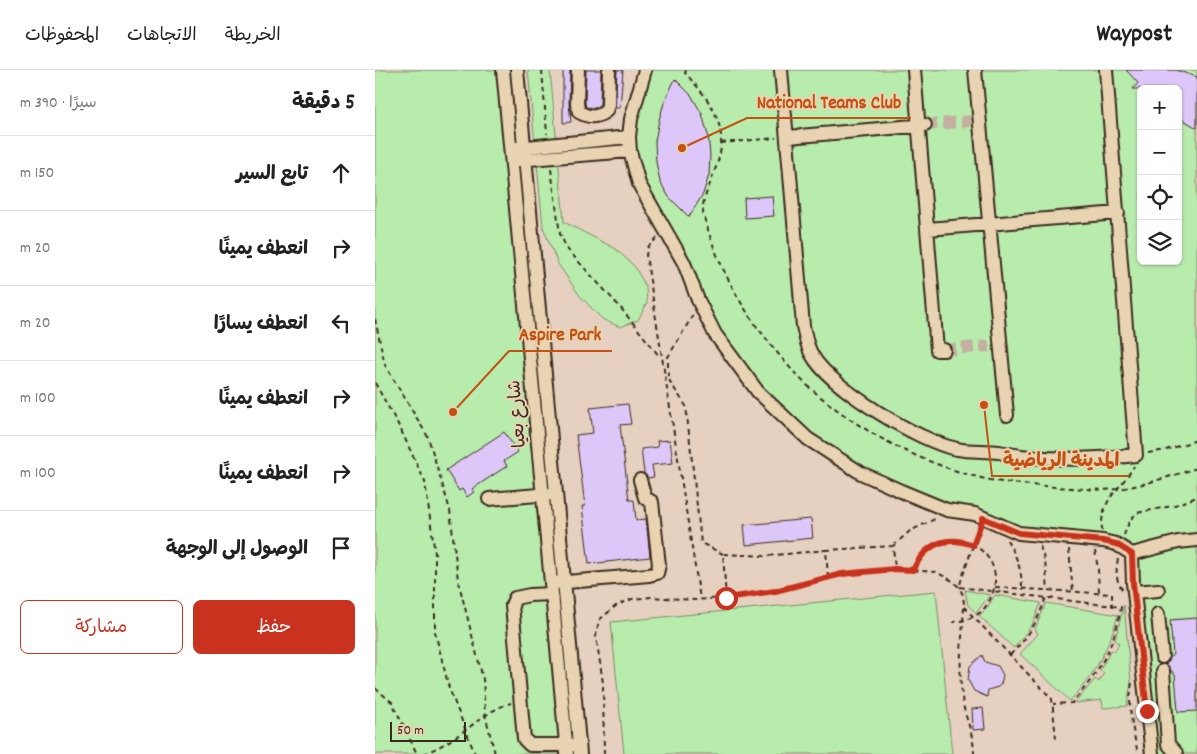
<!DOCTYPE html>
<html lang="ar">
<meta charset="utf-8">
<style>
body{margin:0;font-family:Dekko,"Playpen Sans Arabic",sans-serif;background:#f6f6f6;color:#222;direction:rtl}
.controls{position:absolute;right:15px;top:15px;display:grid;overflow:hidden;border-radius:8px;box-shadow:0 1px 4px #0004}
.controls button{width:45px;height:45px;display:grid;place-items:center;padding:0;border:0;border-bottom:1px solid #e0e0e0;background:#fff;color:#222;font:25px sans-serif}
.scale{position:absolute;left:15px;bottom:12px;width:76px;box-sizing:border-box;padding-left:5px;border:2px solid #3b2a1e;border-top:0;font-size:14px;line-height:18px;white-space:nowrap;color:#3b2a1e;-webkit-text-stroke:4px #e8d4b2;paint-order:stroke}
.stop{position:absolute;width:15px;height:15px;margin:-11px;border:4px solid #c8321e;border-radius:50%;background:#fff}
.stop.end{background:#c8321e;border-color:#fff;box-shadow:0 1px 5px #0008}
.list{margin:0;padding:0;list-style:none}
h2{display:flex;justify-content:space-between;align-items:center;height:65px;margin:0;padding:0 20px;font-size:21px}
h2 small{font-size:16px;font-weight:400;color:#767676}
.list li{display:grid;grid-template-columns:32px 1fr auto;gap:15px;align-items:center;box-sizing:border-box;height:75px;padding:0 20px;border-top:1px solid #e0e0e0}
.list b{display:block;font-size:19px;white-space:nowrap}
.list em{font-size:16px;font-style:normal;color:#767676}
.actions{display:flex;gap:10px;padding:15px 20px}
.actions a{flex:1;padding:11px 0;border:1px solid #c8321e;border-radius:8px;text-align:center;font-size:18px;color:#c8321e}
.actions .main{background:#c8321e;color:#fff}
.icon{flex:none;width:28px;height:28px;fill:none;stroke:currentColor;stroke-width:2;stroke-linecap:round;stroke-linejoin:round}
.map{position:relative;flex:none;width:822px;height:684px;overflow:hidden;direction:ltr}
header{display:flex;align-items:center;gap:30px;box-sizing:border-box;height:70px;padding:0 25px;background:#fff;border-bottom:1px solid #e0e0e0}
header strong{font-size:24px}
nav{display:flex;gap:28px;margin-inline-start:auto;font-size:18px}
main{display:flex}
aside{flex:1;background:#fff}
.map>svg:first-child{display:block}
</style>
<header>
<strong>Waypost</strong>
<nav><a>الخريطة</a><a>الاتجاهات</a><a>المحفوظات</a></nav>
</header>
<main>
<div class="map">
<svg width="822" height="684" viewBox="0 0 822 684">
<rect width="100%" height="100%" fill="#e6d1c0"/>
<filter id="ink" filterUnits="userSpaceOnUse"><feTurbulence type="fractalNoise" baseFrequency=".02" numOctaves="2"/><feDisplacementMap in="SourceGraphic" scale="10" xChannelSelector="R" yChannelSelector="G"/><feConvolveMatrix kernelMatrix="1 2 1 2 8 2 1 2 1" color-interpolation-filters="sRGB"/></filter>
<g filter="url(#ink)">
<!-- green -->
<path fill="#b8ecad" stroke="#7a8b66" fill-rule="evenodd" d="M0,0H125L185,684H0Z
M153,0H175L189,152L241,179L260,197L271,217L272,233L263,250L245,257L227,249L205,226L183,194L168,157Z
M270,0H822V684H777L750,480L644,463L486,403L410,347L340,264L255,81ZM766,19H803V191H766Z
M590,520L615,525L601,543L593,535Z
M561,521L577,684H249L236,552Z
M620,525L666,533L657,555L639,578L604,546L612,538Z
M671,533L743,545C732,582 721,602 695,631L645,584L663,564L660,559Z
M749,535L756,613L752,636L728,638L727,630L700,633L720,609L724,612L729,603L725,600L736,580L740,582L744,573L740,571Z"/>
<!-- building -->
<path fill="#dcc7f8" stroke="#3b2a1e" d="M188,0H195L194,34L196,52L188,53Z
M211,0H226L225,34L220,38L211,37L210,33Z
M242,0H248L245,38H240Z
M751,0H801L822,7V58L803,47V19H758L763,13Z
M300,9L316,25L327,44L333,65L335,85L334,105L328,124L314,147L294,127L285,112L281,92L280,71L284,50L289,33Z
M397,126L399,146L370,148L369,128Z
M253,334L256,354L245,355L254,430H259L261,450L271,449L275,487L214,494L207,436H210L201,365L218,363L215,338Z
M129,362L143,382L129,391L132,396L97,419L99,422L92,427L87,419L84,421L71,400Z
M295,370L298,393L277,395L279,407L273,408L269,403L266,379L283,377L282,371Z
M436,449L438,468L371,475L369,455Z
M822,548V641L803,642L800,605L791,594L798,584L795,550Z
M607,585L610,592L623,596L628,605L626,614L623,617L613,620L612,627L599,621L593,610L595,596Z
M608,638L610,659L598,660L597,639Z"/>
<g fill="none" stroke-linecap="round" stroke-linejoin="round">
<!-- minor-tunnel -->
<path stroke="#c4b0a0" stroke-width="12" stroke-dasharray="12 6" stroke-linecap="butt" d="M550,55L596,51
M569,280L614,276"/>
<!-- minor casing -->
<g stroke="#3b2a1e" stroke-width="16">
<path id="minor" d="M128,0L192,684
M142,0L205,684
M203,0L202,34L204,42C214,48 222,48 231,41L233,35L234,0
M270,0L256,49L254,67L255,81L264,114L309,193L323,230L340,264L383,322L433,369L486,403L526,421L572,440L600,444L644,463L728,471L741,474L757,484L758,513L777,684
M406,0L428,256C430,265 432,277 437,285C455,318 545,372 582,379C596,382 611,380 624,382C634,384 644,386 655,387C690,390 726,389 761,385L731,0
M539,0L562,280H569
M600,0L632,345
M413,67L550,55
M142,78L254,67
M142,90L255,81
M553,159L743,143
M114,429L175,424
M757,484L803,472L822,470
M180,513L274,505L282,503L284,495L277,432L270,428L265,410
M760,522L783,520
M176,524L155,525L140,528L137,535L149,669L155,675H198
M783,544L787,587
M788,601L793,674L801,683"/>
</g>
<!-- path -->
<path stroke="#3b2a1e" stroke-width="2" stroke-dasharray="5 4" stroke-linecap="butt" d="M167,0L172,64
M311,0L310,3C328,22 348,46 346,74C346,85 341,97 337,108C334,118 327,130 328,141C328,147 332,154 333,160C344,195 361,227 382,257C398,277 414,299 433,316C484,362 548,395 615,410C636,414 659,415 680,417C701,418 723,421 743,419C770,415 796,406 822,398
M346,73L401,68
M176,99L185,164L192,179L245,237L285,287
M282,168L273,177L271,185L325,529
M318,245L293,287V299L295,312L311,336L326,473L348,484
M0,249L10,295L53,367L75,440L83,510L108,609L110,644L120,684
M0,313L25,358L50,412L60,484V562L74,618L100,684
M773,383L791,380L822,370
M604,458L584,517L746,537C739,578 724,602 697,633L678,634
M727,461C725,428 745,421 759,396
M749,465L755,450L762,443L797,436L822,427
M632,470C641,485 647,500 647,518
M518,476L535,461L562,448
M665,476L670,492L673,520
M694,479L698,522
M720,481L723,499L724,523
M743,489C741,498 740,512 748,520
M538,500C565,439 644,482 613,533C606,546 591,551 578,552
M453,507L451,480L518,476L520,499
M620,517L737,524V536
M351,528L348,484L391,486L451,480
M589,537L677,629L681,669
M635,585C654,566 662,553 671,527
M757,613C752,639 758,659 763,684
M0,618L17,632L42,684
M48,684C64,678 78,669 92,659C106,648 119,638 136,633
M229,684L228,613L221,566L224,550L242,535L257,529L276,527L320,530L361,527L400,521L467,504L520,499L561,502L576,510L584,517L588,525L589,534C588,564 583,597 587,627C589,647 599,663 599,684"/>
<!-- minor -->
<use href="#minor" stroke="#e8d4b2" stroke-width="12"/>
</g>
</g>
<g fill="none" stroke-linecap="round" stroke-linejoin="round" filter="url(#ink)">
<!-- route -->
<path stroke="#c8321e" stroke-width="6" d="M351,528L400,521L467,504L520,499L538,500C551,473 571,465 598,475L608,448L644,463L728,471L741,474L757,484L758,513L772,641"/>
</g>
<g text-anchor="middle" stroke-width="4" stroke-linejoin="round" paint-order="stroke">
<!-- street labels -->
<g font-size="18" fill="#3b2a1e" stroke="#e8d4b2">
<text transform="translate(141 344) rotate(-95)" y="6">شارع بعيا</text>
</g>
</g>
<!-- callouts -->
<path fill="none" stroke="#c55010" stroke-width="2" d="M307 78L372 48H536M78 342L134 281H237M609 335L617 406H754"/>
<g fill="#c55010" stroke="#e8d4b2" stroke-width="2">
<circle cx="307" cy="78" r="5"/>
<circle cx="78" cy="342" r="5"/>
<circle cx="609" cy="335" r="5"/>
</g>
<g font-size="19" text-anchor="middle" font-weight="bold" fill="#c55010" stroke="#e8d4b2" stroke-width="4" stroke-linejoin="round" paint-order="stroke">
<text x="454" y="38">National Teams Club</text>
<text x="185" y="270">Aspire Park</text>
<text x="686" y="396">المدينة الرياضية</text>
</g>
</svg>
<div class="controls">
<button>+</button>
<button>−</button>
<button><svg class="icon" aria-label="locate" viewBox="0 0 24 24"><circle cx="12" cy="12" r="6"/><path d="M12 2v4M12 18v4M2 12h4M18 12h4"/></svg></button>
<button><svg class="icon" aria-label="layers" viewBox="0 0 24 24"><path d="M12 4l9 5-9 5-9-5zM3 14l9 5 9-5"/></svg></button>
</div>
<div class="scale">50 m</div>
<div class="stop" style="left:351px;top:528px"></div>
<div class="stop end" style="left:772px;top:641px"></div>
</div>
<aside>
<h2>5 دقيقة<small>سيرًا · 390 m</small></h2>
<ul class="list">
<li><svg class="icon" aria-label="ahead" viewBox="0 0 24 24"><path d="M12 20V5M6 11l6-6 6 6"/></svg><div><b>تابع السير</b></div><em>150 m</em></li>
<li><svg class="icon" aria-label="right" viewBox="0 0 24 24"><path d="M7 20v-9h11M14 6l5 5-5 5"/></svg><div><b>انعطف يمينًا</b></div><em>20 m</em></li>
<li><svg class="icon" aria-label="left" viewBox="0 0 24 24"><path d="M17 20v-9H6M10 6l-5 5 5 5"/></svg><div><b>انعطف يسارًا</b></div><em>20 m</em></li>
<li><svg class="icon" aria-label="right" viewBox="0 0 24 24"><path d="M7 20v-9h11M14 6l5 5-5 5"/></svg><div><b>انعطف يمينًا</b></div><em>100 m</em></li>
<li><svg class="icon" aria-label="right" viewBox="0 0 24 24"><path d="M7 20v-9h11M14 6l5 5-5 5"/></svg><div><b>انعطف يمينًا</b></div><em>100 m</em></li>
<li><svg class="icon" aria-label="arrive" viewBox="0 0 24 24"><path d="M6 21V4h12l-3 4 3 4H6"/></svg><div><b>الوصول إلى الوجهة</b></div></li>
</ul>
<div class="actions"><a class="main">حفظ</a><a>مشاركة</a></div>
</aside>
</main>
